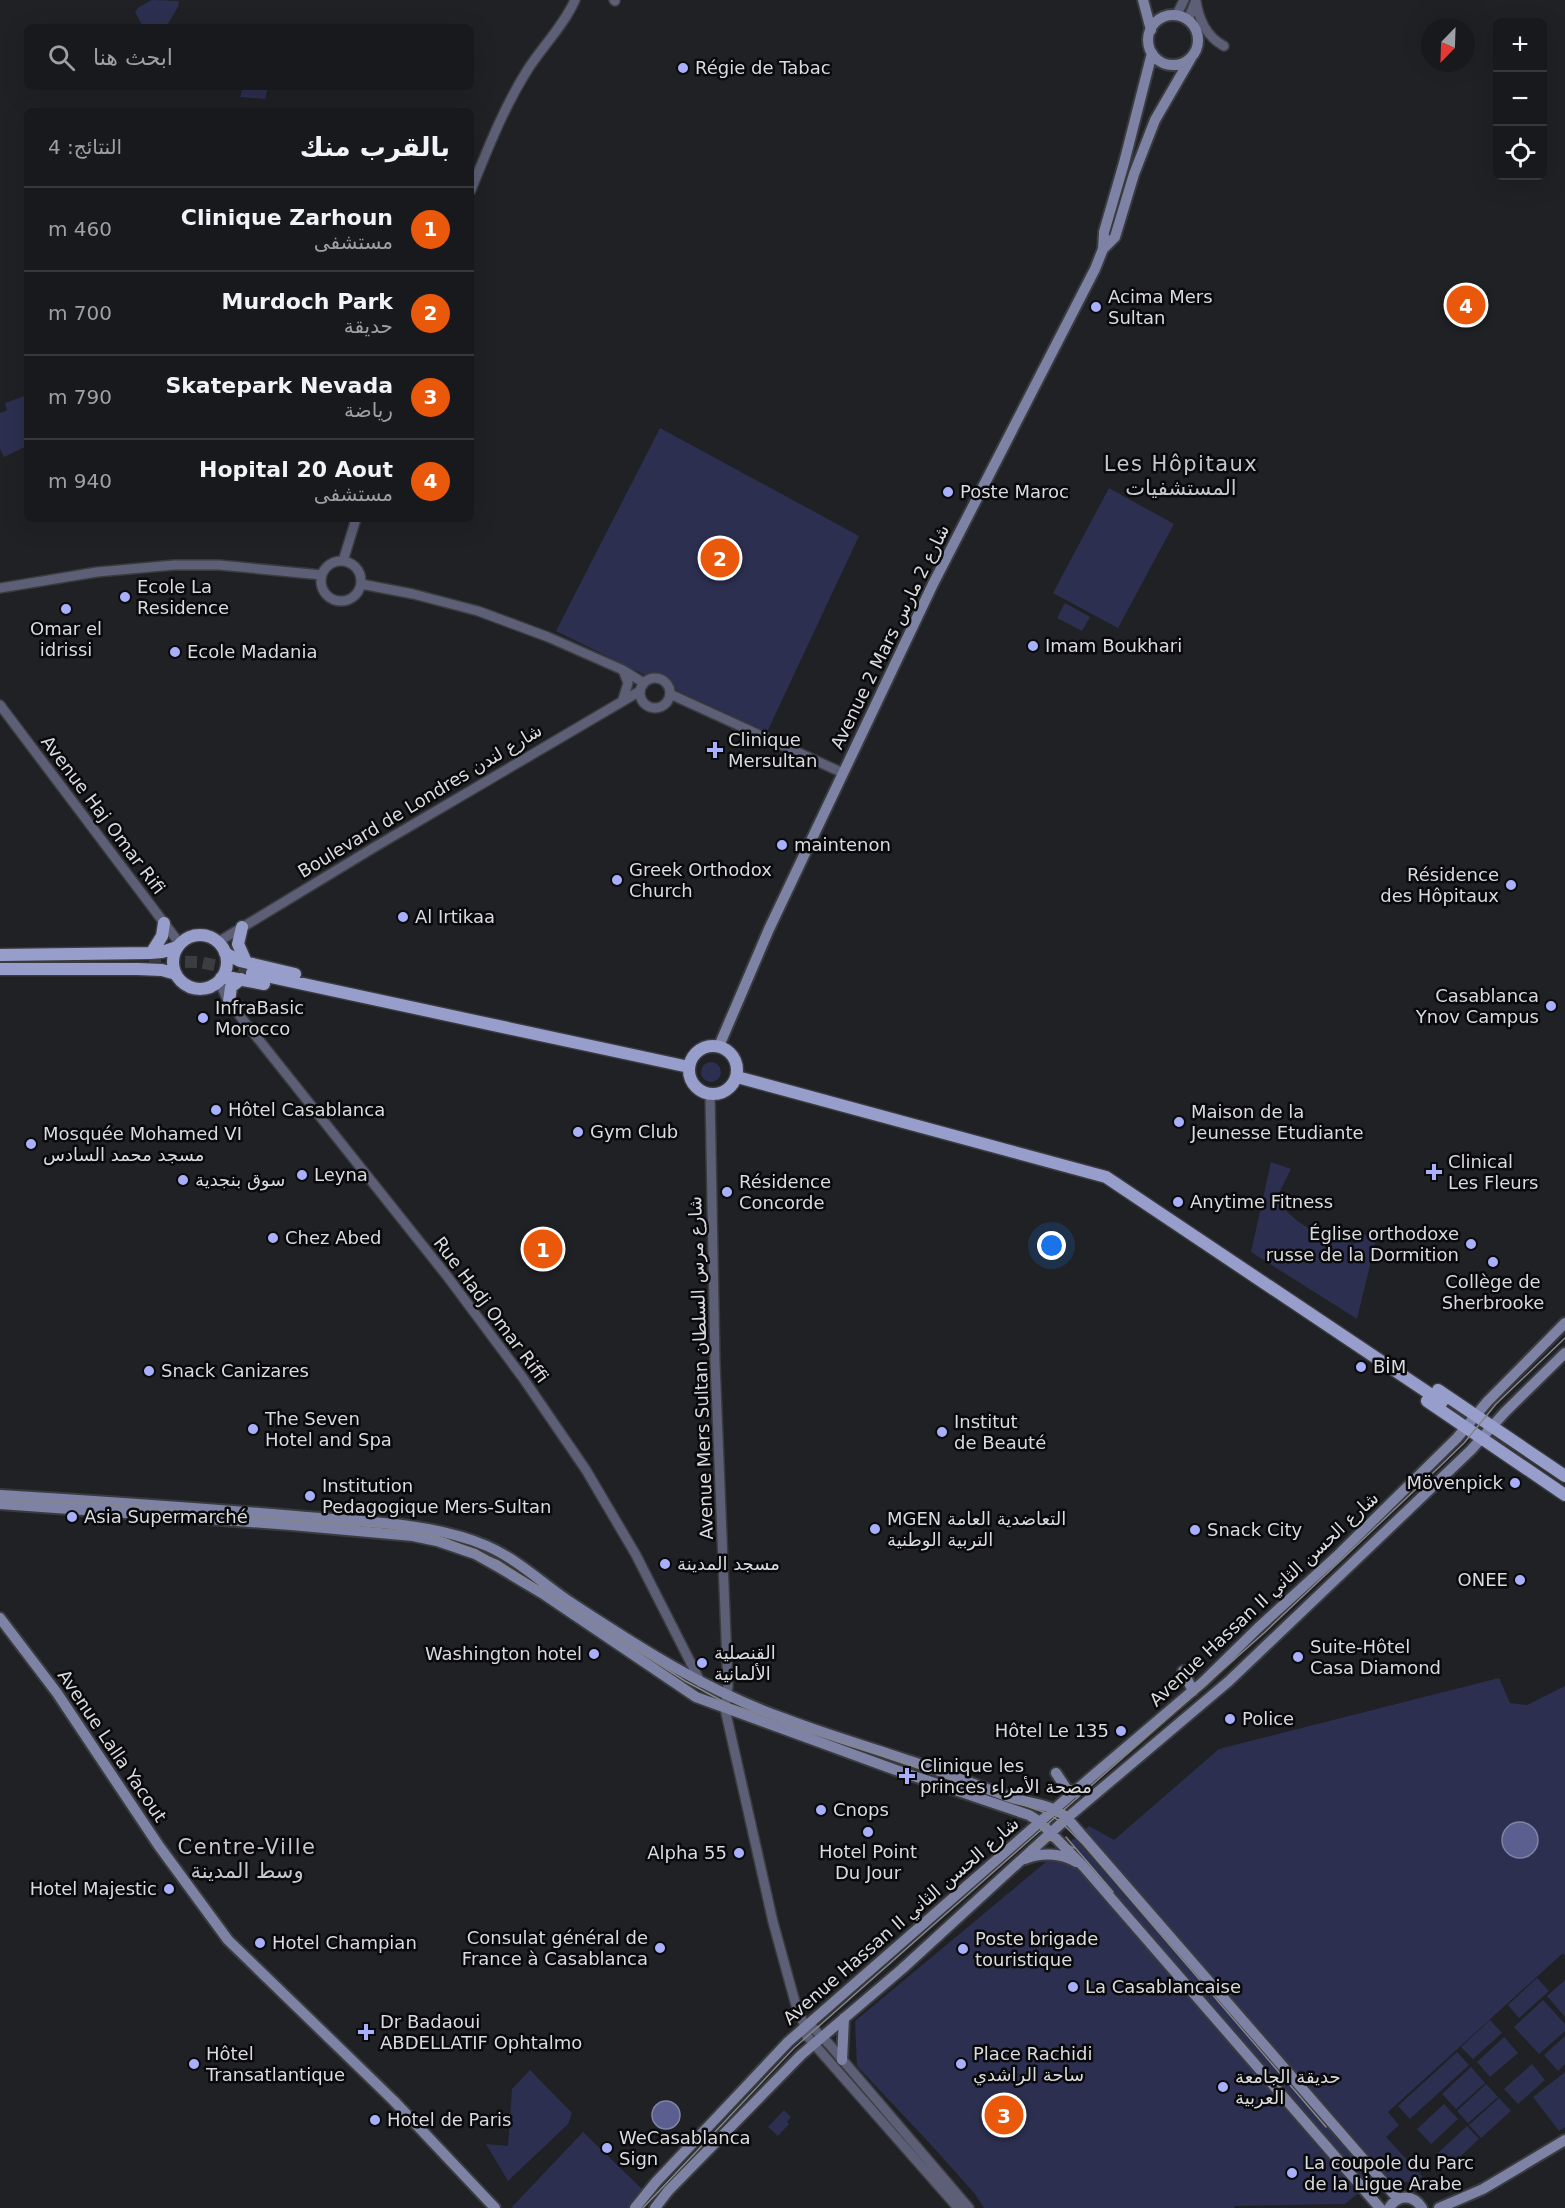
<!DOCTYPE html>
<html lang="ar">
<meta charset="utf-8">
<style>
body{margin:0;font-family:"DejaVu Sans",Vazirmatn,sans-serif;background:#252629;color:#f1f3f6;direction:rtl}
.controls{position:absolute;right:18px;top:18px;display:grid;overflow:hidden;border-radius:9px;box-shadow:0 6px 24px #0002}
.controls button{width:54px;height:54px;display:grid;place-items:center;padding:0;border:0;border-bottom:2px solid #36383b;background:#18191c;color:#f1f3f6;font:30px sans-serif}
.compass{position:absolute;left:1421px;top:18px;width:54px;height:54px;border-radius:50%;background:#18191c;box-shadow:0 6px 24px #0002;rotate:203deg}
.you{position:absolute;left:1052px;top:1246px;width:21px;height:21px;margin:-15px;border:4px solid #fff;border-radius:50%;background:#1a73e8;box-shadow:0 0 0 9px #1a73e833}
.badge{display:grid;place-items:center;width:39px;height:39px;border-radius:50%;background:#ea580c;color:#fff;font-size:20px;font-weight:700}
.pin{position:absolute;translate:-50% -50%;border:3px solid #fff;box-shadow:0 2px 6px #0006}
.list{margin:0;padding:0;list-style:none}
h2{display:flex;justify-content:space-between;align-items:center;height:78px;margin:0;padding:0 24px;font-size:26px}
h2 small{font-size:20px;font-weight:400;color:#9fa0a3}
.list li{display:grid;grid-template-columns:39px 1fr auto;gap:18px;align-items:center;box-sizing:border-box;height:84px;padding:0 24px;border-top:2px solid #36383b}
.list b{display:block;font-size:22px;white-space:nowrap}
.list p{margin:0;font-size:20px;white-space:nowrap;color:#9fa0a3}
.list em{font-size:20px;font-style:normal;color:#9fa0a3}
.icon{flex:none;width:33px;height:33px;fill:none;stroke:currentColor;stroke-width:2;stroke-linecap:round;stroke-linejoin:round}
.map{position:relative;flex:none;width:1565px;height:2208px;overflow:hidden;direction:ltr}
.search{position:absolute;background:#18191c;box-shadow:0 6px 24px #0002;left:24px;top:24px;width:450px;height:66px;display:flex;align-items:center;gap:15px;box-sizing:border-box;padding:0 21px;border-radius:9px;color:#9fa0a3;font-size:22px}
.panel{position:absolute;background:#18191c;box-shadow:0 6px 24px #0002;left:24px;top:108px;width:450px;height:414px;border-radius:9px;direction:rtl}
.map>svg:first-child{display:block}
</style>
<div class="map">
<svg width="1565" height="2208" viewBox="0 0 1565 2208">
<rect width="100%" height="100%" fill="#202125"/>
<!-- green -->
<path fill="#2c2f4f" d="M152,0L179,1L178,7L166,27H143L135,12L139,7Z
M243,87H268L265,99L240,97Z
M27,395V446L4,457L0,449V413L7,410L5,403Z
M660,428L859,536L767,732L674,689C670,676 659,672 647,676L556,631Z
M1109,488L1174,524L1118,628L1053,593Z
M1065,603L1090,617L1082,631L1057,618Z
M701 1072a10 10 0 1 1 20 0a10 10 0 1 1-20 0Z
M1271,1162L1291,1169L1276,1199C1301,1230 1318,1234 1355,1244L1360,1232L1376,1240L1357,1319L1251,1252Z
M1499,1678L1510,1703L1527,1705L1565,1686V1956L1563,1953L1388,2112L1399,2125L1386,2137L1425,2179L1421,2183L1390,2181L1383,2173L1345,2204L1235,2206L1234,2208H984L975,2194L934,2148L857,2066L855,2021L1089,1826L1114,1840L1219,1749Z
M1537,1978L1549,1991L1519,2018L1508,2005Z
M1565,1980V2017L1547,1996Z
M1543,2000L1565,2024V2031L1539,2054L1514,2027Z
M1490,2020L1502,2033L1473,2059L1461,2047Z
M1565,2036V2064L1558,2071L1544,2055Z
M1504,2037L1518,2053L1490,2077L1477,2062Z
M1457,2052L1469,2065L1410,2119L1398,2106Z
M1532,2064L1545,2080L1518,2104L1504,2089Z
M1471,2067L1485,2083L1456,2109L1442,2094Z
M530,2070L572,2113L568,2124L508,2181L486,2144L508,2146L512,2089Z
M1565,2072V2127L1559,2131L1533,2097Z
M1486,2084L1498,2097L1468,2123L1457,2111Z
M1499,2098L1511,2111L1481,2138L1469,2125Z
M1444,2104L1458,2119L1431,2144L1417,2129Z
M784,2110L791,2117L787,2122L789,2124L778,2136L768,2127Z
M1467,2126L1479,2139L1450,2166L1438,2153Z
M583,2132L642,2189L629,2208H513L512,2207Z"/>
<!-- water -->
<path fill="#5a5f8f" stroke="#8084a7" stroke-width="1.5" d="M1502 1840a18 18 0 1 1 36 0a18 18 0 1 1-36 0Z
M652 2115a14 14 0 1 1 28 0a14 14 0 1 1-28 0Z"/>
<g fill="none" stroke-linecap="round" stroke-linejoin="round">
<!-- primary-tunnel -->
<path stroke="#3c3d41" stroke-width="12" stroke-dasharray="12 6" stroke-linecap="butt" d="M149,961L199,962L252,973
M1442,1402L1505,1446"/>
<!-- tertiary casing -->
<g stroke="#3a3b3f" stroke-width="12">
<path id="tertiary" d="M614,0L615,1
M1196,1C1199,20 1206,36 1224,46
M1176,16L1184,0
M1188,20L1196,0
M471,190C488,148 504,107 528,69C543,46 564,25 575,0
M321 581a20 20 0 1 1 40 0a20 20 0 1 1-40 0Z
M343,561L356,519
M361,584L413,594L478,611L548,637L623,670L644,683
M0,588L97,572L174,565H219L322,575
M623,670L628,683L623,699
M640 693a15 15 0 1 1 30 0a15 15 0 1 1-30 0Z
M670,694L843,773
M0,705L180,944
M218,942L378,845L640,691
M219,981L228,1001L447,1276L523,1378L586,1470L636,1555L701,1683
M710,1094L715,1362L728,1687L725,1709L773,1922L797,2009L805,2026L806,2035L958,2208
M805,2026L813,2028L829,2044L969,2208"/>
</g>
<!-- secondary casing -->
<g stroke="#3a3b3f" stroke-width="14">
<path id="secondary" d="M1143,0L1151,30
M1148 40a25 25 0 1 1 50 0a25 25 0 1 1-50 0Z
M1103,249L1115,237L1134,174L1155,120L1191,58
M719,1046L769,929L933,584L1095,269L1103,249L1104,232L1124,163L1152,53
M0,1495C99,1501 198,1508 296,1516C359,1522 428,1521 487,1546C519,1560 544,1585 573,1604C640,1648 707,1691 783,1718C824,1734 866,1746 907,1760C942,1771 975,1785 1009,1797C1029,1804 1051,1803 1067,1818L1398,2199
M0,1504L291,1525L413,1536L437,1541L475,1554L500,1568L545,1595L696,1697L893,1769L1029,1815L1040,1822L1084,1867L1380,2208
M0,1618L57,1693L159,1846L228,1940L394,2101L495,2208
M1183,1671L1193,1691
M1056,1773L1066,1788L1074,1793
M1025,1859C1041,1852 1061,1853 1076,1862
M842,2060L844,2018
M635,2208L656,2182L788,2042L1089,1779L1203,1682L1258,1628L1336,1557L1457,1438L1487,1402L1565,1323
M655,2208L668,2191L801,2055L902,1969L1067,1818L1229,1681L1471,1450L1505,1412L1565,1353
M1389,2208C1398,2194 1413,2194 1422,2208
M1439,2208L1483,2189L1565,2140"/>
</g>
<!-- primary casing -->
<g stroke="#3a3b3f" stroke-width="15">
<path id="primary" d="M242,927L238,944L246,962
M173 962a27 27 0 1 1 54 0a27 27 0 1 1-54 0Z
M152,952L162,936L164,923
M225,953L240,961L295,974
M0,955L150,953L162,952L177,947
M0,969H138L162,970L176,974
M252,973L689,1067
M221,978H232L264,984
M229,1002L231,987L241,979
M689 1070a24 24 0 1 1 48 0a24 24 0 1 1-48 0Z
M737,1077L1106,1177L1442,1402
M1438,1390L1565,1476
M1427,1401L1565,1495"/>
</g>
<!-- tertiary -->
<use href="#tertiary" stroke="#5c5f75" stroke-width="9"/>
<!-- secondary -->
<use href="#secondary" stroke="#7e83a5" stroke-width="10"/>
<!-- primary -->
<use href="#primary" stroke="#989ecb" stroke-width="12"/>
<!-- tram -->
<path stroke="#85868a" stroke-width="1.5" d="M0,1499L64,1503H103L210,1514L354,1525L402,1529L446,1539L498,1561L685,1681L726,1703L906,1763L1049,1814L1062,1823L1084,1845L1326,2127
M1066,1837L1113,1892
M1029,1847C1045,1835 1057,1841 1074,1848
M643,2208L794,2048L1264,1633L1435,1471L1464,1443L1496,1404L1565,1338"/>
</g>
<!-- markers -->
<g fill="#a8b0fc" stroke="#0a0a0c" stroke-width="2">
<circle cx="683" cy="68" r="6"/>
<circle cx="1096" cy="307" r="6"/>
<circle cx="948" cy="492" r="6"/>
<circle cx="125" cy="597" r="6"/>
<circle cx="66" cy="609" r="6"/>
<circle cx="1033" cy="646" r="6"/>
<circle cx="175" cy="652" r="6"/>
<path d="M712 741h6v6h6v6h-6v6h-6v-6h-6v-6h6z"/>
<circle cx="782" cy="845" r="6"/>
<circle cx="617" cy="880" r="6"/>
<circle cx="1511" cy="885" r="6"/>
<circle cx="403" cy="917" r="6"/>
<circle cx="1551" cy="1006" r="6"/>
<circle cx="203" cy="1018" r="6"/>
<circle cx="216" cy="1110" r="6"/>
<circle cx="1179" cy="1122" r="6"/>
<circle cx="578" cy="1132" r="6"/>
<circle cx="31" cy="1144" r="6"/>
<path d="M1431 1163h6v6h6v6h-6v6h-6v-6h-6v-6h6z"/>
<circle cx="302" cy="1175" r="6"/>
<circle cx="183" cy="1180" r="6"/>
<circle cx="727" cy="1192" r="6"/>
<circle cx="1178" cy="1202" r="6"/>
<circle cx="273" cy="1238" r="6"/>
<circle cx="1471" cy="1244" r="6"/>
<circle cx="1493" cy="1262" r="6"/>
<circle cx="1361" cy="1367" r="6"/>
<circle cx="149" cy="1371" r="6"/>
<circle cx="253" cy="1429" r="6"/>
<circle cx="942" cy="1432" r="6"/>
<circle cx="1515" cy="1483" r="6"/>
<circle cx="310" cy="1496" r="6"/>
<circle cx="72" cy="1517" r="6"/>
<circle cx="875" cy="1529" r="6"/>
<circle cx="1195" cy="1530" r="6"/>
<circle cx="665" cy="1564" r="6"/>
<circle cx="1520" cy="1580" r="6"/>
<circle cx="594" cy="1654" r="6"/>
<circle cx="1298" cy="1657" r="6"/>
<circle cx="702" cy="1663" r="6"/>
<circle cx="1230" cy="1719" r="6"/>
<circle cx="1121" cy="1731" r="6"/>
<path d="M904 1767h6v6h6v6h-6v6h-6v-6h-6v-6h6z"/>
<circle cx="821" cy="1810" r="6"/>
<circle cx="868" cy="1832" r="6"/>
<circle cx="739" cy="1853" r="6"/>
<circle cx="169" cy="1889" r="6"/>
<circle cx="260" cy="1943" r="6"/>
<circle cx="660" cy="1948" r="6"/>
<circle cx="963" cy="1949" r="6"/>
<circle cx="1073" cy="1987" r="6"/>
<path d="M363 2023h6v6h6v6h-6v6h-6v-6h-6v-6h6z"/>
<circle cx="194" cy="2064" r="6"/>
<circle cx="961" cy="2064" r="6"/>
<circle cx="1223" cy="2087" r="6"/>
<circle cx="375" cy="2120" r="6"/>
<circle cx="607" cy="2148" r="6"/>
<circle cx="1292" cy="2173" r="6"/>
</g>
<g text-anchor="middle" stroke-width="5" stroke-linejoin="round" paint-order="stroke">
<!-- poi labels -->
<g font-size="18" fill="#dadbde" stroke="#0a0a0c" text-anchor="start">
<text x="695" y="74">Régie de Tabac</text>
<text x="1108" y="303">Acima Mers<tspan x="1108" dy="21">Sultan</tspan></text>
<text x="960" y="498">Poste Maroc</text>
<text x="137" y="593">Ecole La<tspan x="137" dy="21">Residence</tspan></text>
<text x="66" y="635" text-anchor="middle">Omar el<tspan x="66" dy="21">idrissi</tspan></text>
<text x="1045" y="652">Imam Boukhari</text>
<text x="187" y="658">Ecole Madania</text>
<text x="728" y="746">Clinique<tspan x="728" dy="21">Mersultan</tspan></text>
<text x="794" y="851">maintenon</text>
<text x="629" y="876">Greek Orthodox<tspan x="629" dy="21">Church</tspan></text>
<text x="1499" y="881" text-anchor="end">Résidence<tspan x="1499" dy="21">des Hôpitaux</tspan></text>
<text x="415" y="923">Al Irtikaa</text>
<text x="1539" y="1002" text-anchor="end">Casablanca<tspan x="1539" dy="21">Ynov Campus</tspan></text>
<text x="215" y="1014">InfraBasic<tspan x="215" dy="21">Morocco</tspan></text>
<text x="228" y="1116">Hôtel Casablanca</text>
<text x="1191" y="1118">Maison de la<tspan x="1191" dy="21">Jeunesse Etudiante</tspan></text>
<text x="590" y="1138">Gym Club</text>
<text x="43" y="1140">Mosquée Mohamed VI<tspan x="43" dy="21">مسجد محمد السادس</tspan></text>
<text x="1448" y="1168">Clinical<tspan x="1448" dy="21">Les Fleurs</tspan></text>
<text x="314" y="1181">Leyna</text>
<text x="195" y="1186">سوق بنجدية</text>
<text x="739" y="1188">Résidence<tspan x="739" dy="21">Concorde</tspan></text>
<text x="1190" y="1208">Anytime Fitness</text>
<text x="1459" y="1240" text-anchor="end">Église orthodoxe<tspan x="1459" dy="21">russe de la Dormition</tspan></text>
<text x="285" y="1244">Chez Abed</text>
<text x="1493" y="1288" text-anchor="middle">Collège de<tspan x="1493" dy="21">Sherbrooke</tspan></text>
<text x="1373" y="1373">BİM</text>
<text x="161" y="1377">Snack Canizares</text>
<text x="265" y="1425">The Seven<tspan x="265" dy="21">Hotel and Spa</tspan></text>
<text x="954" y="1428">Institut<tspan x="954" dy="21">de Beauté</tspan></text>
<text x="1503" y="1489" text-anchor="end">Mövenpick</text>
<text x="322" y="1492">Institution<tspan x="322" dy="21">Pedagogique Mers-Sultan</tspan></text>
<text x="84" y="1523">Asia Supermarché</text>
<text x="887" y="1525">MGEN التعاضدية العامة<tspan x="887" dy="21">التربية الوطنية</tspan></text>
<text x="1207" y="1536">Snack City</text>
<text x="677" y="1570">مسجد المدينة</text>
<text x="1508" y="1586" text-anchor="end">ONEE</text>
<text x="1310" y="1653">Suite-Hôtel<tspan x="1310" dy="21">Casa Diamond</tspan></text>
<text x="714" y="1659">القنصلية<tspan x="714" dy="21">الألمانية</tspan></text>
<text x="582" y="1660" text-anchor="end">Washington hotel</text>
<text x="1242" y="1725">Police</text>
<text x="1109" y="1737" text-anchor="end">Hôtel Le 135</text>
<text x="920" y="1772">Clinique les<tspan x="920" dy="21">princes مصحة الأمراء</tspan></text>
<text x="833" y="1816">Cnops</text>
<text x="868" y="1858" text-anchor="middle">Hotel Point<tspan x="868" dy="21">Du Jour</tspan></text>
<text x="727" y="1859" text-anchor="end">Alpha 55</text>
<text x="157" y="1895" text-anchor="end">Hotel Majestic</text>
<text x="648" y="1944" text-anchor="end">Consulat général de<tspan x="648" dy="21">France à Casablanca</tspan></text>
<text x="975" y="1945">Poste brigade<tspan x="975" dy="21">touristique</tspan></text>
<text x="272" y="1949">Hotel Champian</text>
<text x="1085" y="1993">La Casablancaise</text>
<text x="380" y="2028">Dr Badaoui<tspan x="380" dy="21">ABDELLATIF Ophtalmo</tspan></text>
<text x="206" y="2060">Hôtel<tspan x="206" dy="21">Transatlantique</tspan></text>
<text x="973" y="2060">Place Rachidi<tspan x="973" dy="21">ساحة الراشدي</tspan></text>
<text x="1235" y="2083">حديقة الجامعة<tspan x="1235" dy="21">العربية</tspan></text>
<text x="387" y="2126">Hotel de Paris</text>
<text x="619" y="2144">WeCasablanca<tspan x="619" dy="21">Sign</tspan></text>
<text x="1304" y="2169">La coupole du Parc<tspan x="1304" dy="21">de la Ligue Arabe</tspan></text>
</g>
<!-- street labels -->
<g font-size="18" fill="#dadbde" stroke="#0a0a0c">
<text transform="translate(890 637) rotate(-64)" y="6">Avenue 2 Mars شارع 2 مارس</text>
<text transform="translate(420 801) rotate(-31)" y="6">Boulevard de Londres شارع لندن</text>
<text transform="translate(103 815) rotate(53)" y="6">Avenue Haj Omar Rifi</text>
<text transform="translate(491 1310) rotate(53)" y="6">Rue Hadj Omar Riffi</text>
<text transform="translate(701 1368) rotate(-92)" y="6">Avenue Mers Sultan شارع مرس السلطان</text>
<text transform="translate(1264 1599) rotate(-43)" y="6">Avenue Hassan II شارع الحسن الثاني</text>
<text transform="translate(112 1746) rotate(56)" y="6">Avenue Lalla Yacout</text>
<text transform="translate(901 1921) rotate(-41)" y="6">Avenue Hassan II شارع الحسن الثاني</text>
</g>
<!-- quarter labels -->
<g font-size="21" letter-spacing="1.5" fill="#c6c7ce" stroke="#0a0a0c">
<text x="1181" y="471">Les Hôpitaux<tspan x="1181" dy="24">المستشفيات</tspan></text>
<text x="247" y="1854">Centre-Ville<tspan x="247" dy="24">وسط المدينة</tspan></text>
</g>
</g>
</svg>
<div class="controls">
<button>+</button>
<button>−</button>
<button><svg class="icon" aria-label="locate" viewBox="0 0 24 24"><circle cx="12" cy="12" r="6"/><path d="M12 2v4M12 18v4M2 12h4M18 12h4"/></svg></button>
</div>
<svg class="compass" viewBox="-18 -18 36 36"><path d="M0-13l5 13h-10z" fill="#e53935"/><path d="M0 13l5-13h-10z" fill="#9fa0a3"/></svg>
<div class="you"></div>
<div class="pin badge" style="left:543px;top:1249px">1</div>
<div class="pin badge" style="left:720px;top:558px">2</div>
<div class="pin badge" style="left:1004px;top:2115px">3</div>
<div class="pin badge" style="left:1466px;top:305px">4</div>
<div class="search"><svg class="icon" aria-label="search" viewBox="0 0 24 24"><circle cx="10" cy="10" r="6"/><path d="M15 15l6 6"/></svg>ابحث هنا</div>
<section class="panel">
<h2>بالقرب منك<small>النتائج: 4</small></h2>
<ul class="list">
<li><span class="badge">1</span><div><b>Clinique Zarhoun</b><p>مستشفى</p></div><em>460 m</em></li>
<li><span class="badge">2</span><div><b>Murdoch Park</b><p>حديقة</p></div><em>700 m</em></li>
<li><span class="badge">3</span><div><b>Skatepark Nevada</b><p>رياضة</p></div><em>790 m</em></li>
<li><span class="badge">4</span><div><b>Hopital 20 Aout</b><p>مستشفى</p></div><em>940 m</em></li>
</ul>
</section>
</div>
